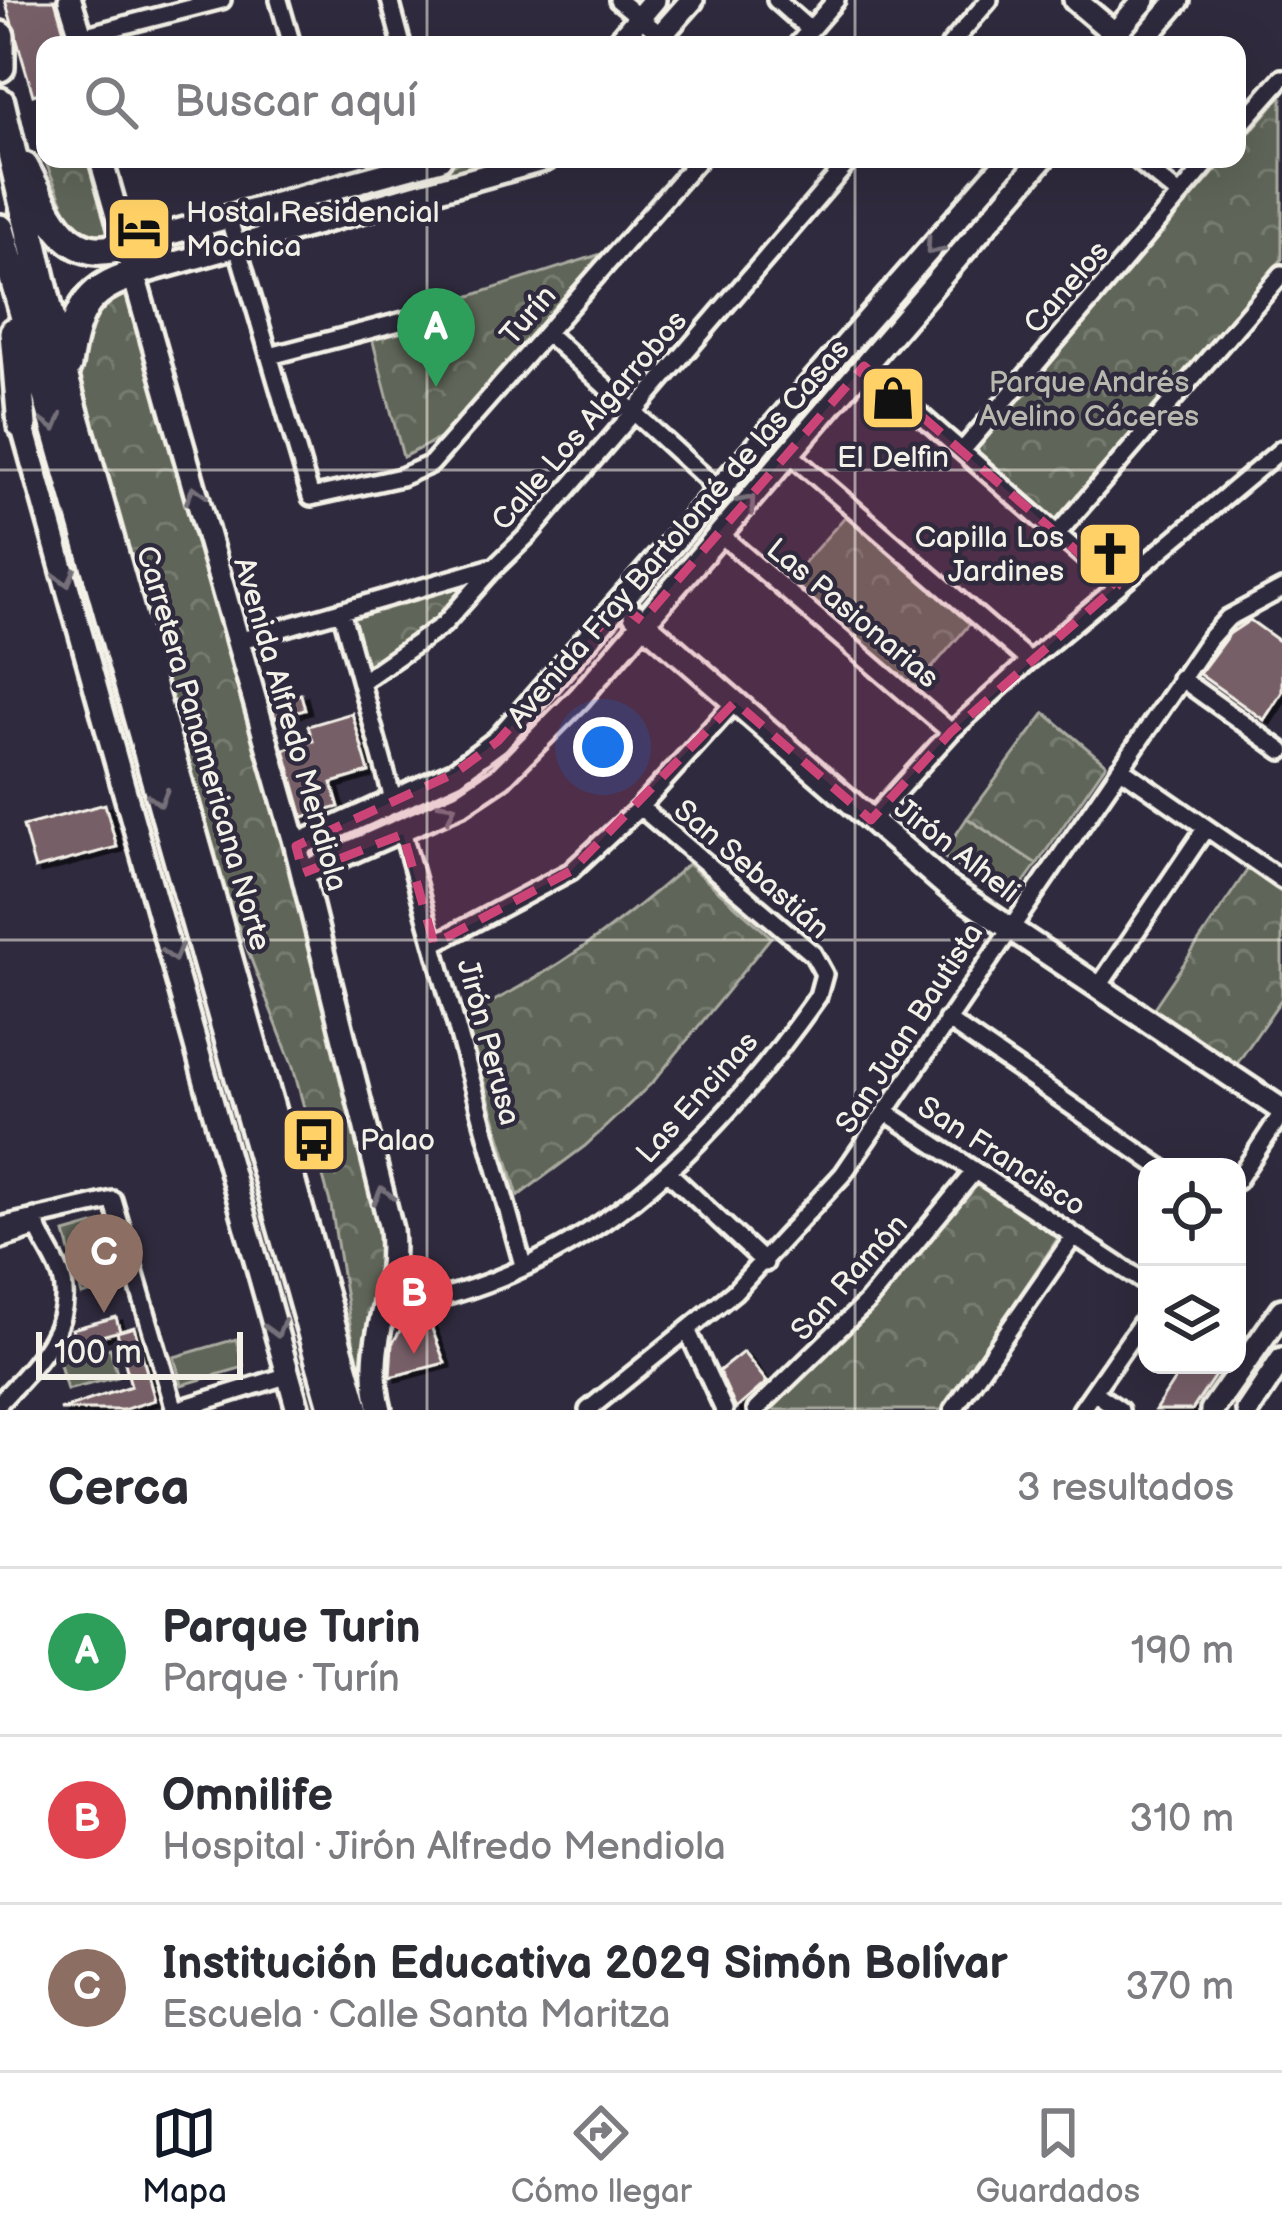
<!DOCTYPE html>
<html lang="es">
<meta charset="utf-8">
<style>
body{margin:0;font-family:"Balsamiq Sans",sans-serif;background:#f7f7f7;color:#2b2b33}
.controls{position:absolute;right:36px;bottom:36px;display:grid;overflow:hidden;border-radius:24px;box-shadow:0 12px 48px #0002}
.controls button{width:108px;height:108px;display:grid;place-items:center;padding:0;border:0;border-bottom:3px solid #e1e1e2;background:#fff;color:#2b2b33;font:60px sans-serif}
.scale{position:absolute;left:36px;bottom:30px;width:207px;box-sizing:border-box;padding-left:12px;border:6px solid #f4f1e8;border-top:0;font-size:33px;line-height:42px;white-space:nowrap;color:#f4f1e8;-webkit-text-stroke:9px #2f2a3d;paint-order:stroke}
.you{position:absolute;left:603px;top:747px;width:42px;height:42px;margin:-30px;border:9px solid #fff;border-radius:50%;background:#1a73e8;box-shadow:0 0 0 18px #1a73e833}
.badge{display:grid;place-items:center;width:78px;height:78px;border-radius:50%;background:#111827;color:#fff;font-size:39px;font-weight:700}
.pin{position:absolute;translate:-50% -99px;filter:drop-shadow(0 3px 6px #0008)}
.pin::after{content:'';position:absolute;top:63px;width:42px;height:36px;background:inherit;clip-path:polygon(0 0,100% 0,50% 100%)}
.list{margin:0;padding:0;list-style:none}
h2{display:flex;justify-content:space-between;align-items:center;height:156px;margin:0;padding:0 48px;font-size:51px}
h2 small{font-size:39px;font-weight:400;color:#7c7c81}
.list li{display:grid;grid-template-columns:78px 1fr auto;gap:36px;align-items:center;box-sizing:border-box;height:168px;padding:0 48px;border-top:3px solid #e1e1e2}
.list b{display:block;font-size:45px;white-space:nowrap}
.list p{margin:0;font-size:39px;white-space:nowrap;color:#7c7c81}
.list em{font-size:39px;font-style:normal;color:#7c7c81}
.icon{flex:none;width:66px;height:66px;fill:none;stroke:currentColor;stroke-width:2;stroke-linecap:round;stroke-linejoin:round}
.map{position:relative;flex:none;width:1282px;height:1410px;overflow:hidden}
.search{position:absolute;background:#fff;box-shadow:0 12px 48px #0002;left:36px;right:36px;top:36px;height:132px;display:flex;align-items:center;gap:30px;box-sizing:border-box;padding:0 42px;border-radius:24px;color:#7c7c81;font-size:45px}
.sheet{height:660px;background:#fff}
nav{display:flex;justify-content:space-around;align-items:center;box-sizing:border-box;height:168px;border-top:3px solid #e1e1e2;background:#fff;font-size:33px;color:#7c7c81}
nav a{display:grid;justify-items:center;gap:6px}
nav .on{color:#111827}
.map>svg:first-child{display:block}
</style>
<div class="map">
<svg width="1282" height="1410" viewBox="0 0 1282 1410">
<defs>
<pattern id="forest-crowns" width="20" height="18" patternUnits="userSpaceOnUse" patternTransform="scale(3)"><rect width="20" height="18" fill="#5f6558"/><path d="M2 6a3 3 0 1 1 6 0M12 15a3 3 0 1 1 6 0" fill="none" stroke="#777c70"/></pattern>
<filter id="shadow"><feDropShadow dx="6" dy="4" stdDeviation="0" flood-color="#0009"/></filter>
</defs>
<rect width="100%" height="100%" fill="#2f2a3d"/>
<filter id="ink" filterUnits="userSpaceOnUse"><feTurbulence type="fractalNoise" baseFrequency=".00833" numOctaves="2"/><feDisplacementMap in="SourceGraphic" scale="24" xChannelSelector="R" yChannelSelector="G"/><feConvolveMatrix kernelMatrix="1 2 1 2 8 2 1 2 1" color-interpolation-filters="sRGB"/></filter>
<g filter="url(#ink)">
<!-- grass -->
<path fill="#5f6558" stroke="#aaaba0" stroke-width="3" d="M472,159H533L179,257L175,238Z
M967,818L1037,864L1009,903L942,856Z
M100,1223L118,1285L82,1295L65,1233Z
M236,1339L244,1367L182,1385L174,1357Z
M110,1348L118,1377L67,1390L59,1361Z"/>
<!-- forest -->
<path fill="url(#forest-crowns)" stroke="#aaaba0" stroke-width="3" d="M1282,95V259L1056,521L973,450L1226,159H1237V147Z
M45,143V159H87L107,230L99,245L71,223L41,151Z
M607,252L444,436L403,457L372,338L454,316L464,298Z
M113,291L130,298L283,832L384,1215L379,1318L358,1372L331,1206L293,1067L217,872L172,696L85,423L79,360L93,303Z
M850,511L975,618L913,690L787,582Z
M459,583L466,594L376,671L361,667L353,617Z
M1045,713L1106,764L1037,864L967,818Z
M688,864L771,937L654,1081L585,1146L518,1196L464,1016C552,974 615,928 688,864Z
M1248,869L1282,893V998L1232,1071L1149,1015Z
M980,1181L1055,1230L1058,1238L944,1410H766L874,1305L972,1182Z"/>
<!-- building -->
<path fill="#775f68" stroke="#f4f1e8" stroke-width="3" filter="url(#shadow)" d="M5,0H55L68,45H45L42,92L33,95Z
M1250,620L1282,643V692L1264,720L1199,674L1229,634Z
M301,694L305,710L275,718L271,703Z
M352,713L369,772L332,783L339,807L303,817L284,749L313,741L308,726Z
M105,804L117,847L35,869L23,826Z
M427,1316L445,1363L390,1377L392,1344L401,1329Z
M116,1317L120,1331L76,1343L72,1329Z
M134,1327L155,1400L123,1410H60L131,1386L117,1332Z
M743,1352L767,1382L736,1409L719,1371Z
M1184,1365H1222L1192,1410H1155Z"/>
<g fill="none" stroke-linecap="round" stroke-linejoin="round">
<!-- street casing -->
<g stroke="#f4f1e8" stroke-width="24">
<path id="street" d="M279,0L292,45
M390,0L402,45
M618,0L661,35
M776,0L810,30
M82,36L222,0
M797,45L836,0
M950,45L989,0
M1237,129L1282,78
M1136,159L1179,195
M229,219L311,497L401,477L431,464L699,159
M548,334L720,491
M270,356L449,309
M864,366L1117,586
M962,451L1211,159
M790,454L1029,661
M1057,534L1282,274
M721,535L951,732
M342,614L394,803
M238,641L496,566L530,533L851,159
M1180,678L1282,751
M361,682L443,625L494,568
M1120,768L1282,880
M871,820L951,732L1029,661L1282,449
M403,834L523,1265
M434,944L571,871L640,807L735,702
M1099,986L1205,829
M947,1020L1160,1167
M887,1113L1147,1284
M670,1174L765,1263
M1237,1181L1282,1113
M0,1226L113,1200L175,1410
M0,1240L37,1228
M384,1310C580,1279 709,1151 818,996L824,974L813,954L640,807
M689,1334L724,1410
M1094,1392L1120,1410
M0,1402C30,1369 75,1328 62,1278C56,1256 39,1240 35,1217
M176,1410L289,1375
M588,1410L734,1292L843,1174L1209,639L1228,618L1282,589
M756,1410L867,1302L973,1173
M953,1410L1074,1236
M1081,1410L1147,1315"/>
</g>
<!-- secondary casing -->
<g stroke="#f4f1e8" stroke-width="30">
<path id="secondary" d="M70,0L84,45
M1075,0L1128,45
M616,45L654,0
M652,45L692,0
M1105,45L1144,0
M1139,45L1178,0
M101,159L296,846L391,1229C398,1302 362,1338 380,1410
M123,246L440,159
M133,275L546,159
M19,414L298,1410
M635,615L948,887L1282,1110
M296,846L455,773L498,741L1009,159
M303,873L462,803L501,777L579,698L1042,159
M1212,1410L1282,1310
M1248,1410L1282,1359"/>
</g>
<!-- highway casing -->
<g stroke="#f4f1e8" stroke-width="36">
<path id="highway" d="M0,36V67
M0,102L65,381L355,1410
M24,167C48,210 64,266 123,246
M0,229L334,1410
M14,332L22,425
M67,365C74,317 84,288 133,275"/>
</g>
<!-- street -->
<use href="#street" stroke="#2f2a3d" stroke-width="15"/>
<!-- secondary -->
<use href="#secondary" stroke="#2f2a3d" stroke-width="21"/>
<!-- highway -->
<use href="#highway" stroke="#2f2a3d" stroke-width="27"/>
</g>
<!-- one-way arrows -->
<defs><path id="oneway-chevron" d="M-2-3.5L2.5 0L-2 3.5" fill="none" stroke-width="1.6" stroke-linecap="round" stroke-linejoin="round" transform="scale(3)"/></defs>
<g stroke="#747079">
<use href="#oneway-chevron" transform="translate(933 247) rotate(131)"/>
<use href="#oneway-chevron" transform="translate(53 423) rotate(74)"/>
<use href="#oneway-chevron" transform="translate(195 494) rotate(-106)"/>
<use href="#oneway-chevron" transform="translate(748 503) rotate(-49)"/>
<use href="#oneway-chevron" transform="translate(66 578) rotate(74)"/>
<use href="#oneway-chevron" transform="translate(159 798) rotate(74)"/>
<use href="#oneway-chevron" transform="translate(448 810) rotate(-28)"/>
<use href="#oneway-chevron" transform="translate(173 953) rotate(74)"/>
<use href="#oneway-chevron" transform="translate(383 1195) rotate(-104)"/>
<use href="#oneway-chevron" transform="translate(276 1329) rotate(74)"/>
</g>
</g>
<!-- marked area -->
<path fill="#cc4377" fill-opacity="0.2" stroke="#cc4377" stroke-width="9" stroke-dasharray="24 15" stroke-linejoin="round" d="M864,366L1117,586L951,732L871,820L735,702L571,871L434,944L403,834L303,873L296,846L455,773L498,741L620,604L642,621Z"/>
<!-- grid -->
<path fill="none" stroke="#f4f1e8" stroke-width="3" stroke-opacity="0.55" d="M427,0V45M855,0V45M427,159V1410M855,159V1410M0,470H1282M0,940H1282"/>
<!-- icons -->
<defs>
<g id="hotel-square" transform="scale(3.45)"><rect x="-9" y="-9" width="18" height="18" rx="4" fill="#ffd166" stroke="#2f2a3d"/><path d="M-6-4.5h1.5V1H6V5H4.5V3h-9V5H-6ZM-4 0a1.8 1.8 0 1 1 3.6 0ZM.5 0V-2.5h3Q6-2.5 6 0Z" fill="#111"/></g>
<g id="shop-square" transform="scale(3.45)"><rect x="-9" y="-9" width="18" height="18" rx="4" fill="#ffd166" stroke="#2f2a3d"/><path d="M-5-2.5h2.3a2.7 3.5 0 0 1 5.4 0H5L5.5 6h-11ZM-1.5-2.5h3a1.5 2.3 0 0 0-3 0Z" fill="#111"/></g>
<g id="church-square" transform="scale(3.45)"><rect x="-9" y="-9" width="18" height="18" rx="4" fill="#ffd166" stroke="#2f2a3d"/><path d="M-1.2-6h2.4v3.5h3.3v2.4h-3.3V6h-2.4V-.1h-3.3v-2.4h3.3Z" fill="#111"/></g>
<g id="bus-square" transform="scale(3.45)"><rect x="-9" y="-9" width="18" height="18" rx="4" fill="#ffd166" stroke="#2f2a3d"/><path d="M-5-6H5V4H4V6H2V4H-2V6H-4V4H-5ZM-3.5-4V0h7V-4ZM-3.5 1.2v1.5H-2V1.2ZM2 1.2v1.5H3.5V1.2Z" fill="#111"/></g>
</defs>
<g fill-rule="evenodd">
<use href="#hotel-square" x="139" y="229"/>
<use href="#shop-square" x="893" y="398"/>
<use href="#church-square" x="1110" y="554"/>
<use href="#bus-square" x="314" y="1140"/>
</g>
<g text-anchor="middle" stroke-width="9" stroke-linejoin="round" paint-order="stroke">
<!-- poi labels -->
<g font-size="30" fill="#f4f1e8" stroke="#2f2a3d" text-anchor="start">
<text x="186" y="222">Hostal Residencial<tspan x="186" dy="34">Mochica</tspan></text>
<text x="893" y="467" text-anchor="middle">El Delfin</text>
<text x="1064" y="547" text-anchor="end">Capilla Los<tspan x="1064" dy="34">Jardines</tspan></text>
<text x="360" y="1150">Palao</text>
</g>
<!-- street labels -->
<g font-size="30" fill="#f4f1e8" stroke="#2f2a3d">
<text transform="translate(1066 287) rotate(-49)" y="10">Canelos</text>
<text transform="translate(528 315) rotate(-49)" y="10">Turín</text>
<text transform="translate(589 420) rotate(-49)" y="10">Calle Los Algarrobos</text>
<text transform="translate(678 533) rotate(-49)" y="10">Avenida Fray Bartolomé de las Casas</text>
<text transform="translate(853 613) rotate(40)" y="10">Las Pasionarias</text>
<text transform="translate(291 724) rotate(74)" y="10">Avenida Alfredo Mendiola</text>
<text transform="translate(204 748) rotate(74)" y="10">Carretera Panamericana Norte</text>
<text transform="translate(957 850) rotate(38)" y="10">Jirón Alheli</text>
<text transform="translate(752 869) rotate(41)" y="10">San Sebastián</text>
<text transform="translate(909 1028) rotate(-57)" y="10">San Juan Bautista</text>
<text transform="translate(489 1042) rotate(75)" y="10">Jirón Perusa</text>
<text transform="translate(697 1097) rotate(-48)" y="10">Las Encinas</text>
<text transform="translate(1002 1156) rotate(33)" y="10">San Francisco</text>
<text transform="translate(849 1277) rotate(-48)" y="10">San Ramón</text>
</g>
<!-- park labels -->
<g font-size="30" fill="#b8b9ae" stroke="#2f2a3d">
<text x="1089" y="392">Parque Andrés<tspan x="1089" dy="34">Avelino Cáceres</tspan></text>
</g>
</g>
</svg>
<div class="controls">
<button><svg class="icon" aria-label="locate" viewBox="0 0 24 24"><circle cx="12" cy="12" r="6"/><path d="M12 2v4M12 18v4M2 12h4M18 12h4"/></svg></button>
<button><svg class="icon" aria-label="layers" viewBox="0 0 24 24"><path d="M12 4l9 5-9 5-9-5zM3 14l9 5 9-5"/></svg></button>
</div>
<div class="scale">100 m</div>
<div class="you"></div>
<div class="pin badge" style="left:436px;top:387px;background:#2e9e5b">A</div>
<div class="pin badge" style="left:414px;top:1354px;background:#e0444e">B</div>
<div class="pin badge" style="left:104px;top:1313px;background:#8d6e63">C</div>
<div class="search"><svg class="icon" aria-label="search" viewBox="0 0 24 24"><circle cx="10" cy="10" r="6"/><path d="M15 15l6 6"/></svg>Buscar aquí</div>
</div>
<section class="sheet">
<h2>Cerca<small>3 resultados</small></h2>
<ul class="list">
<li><span class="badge" style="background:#2e9e5b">A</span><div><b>Parque Turin</b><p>Parque · Turín</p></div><em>190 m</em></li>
<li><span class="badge" style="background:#e0444e">B</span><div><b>Omnilife</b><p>Hospital · Jirón Alfredo Mendiola</p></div><em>310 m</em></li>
<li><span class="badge" style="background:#8d6e63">C</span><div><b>Institución Educativa 2029 Simón Bolívar</b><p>Escuela · Calle Santa Maritza</p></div><em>370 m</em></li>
</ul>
</section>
<nav>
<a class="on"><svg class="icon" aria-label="map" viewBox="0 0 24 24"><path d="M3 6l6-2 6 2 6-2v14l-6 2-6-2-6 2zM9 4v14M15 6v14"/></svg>Mapa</a>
<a><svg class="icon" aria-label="directions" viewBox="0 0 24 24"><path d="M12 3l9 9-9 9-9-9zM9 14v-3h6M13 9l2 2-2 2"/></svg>Cómo llegar</a>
<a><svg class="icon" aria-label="saved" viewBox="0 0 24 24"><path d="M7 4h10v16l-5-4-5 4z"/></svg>Guardados</a>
</nav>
